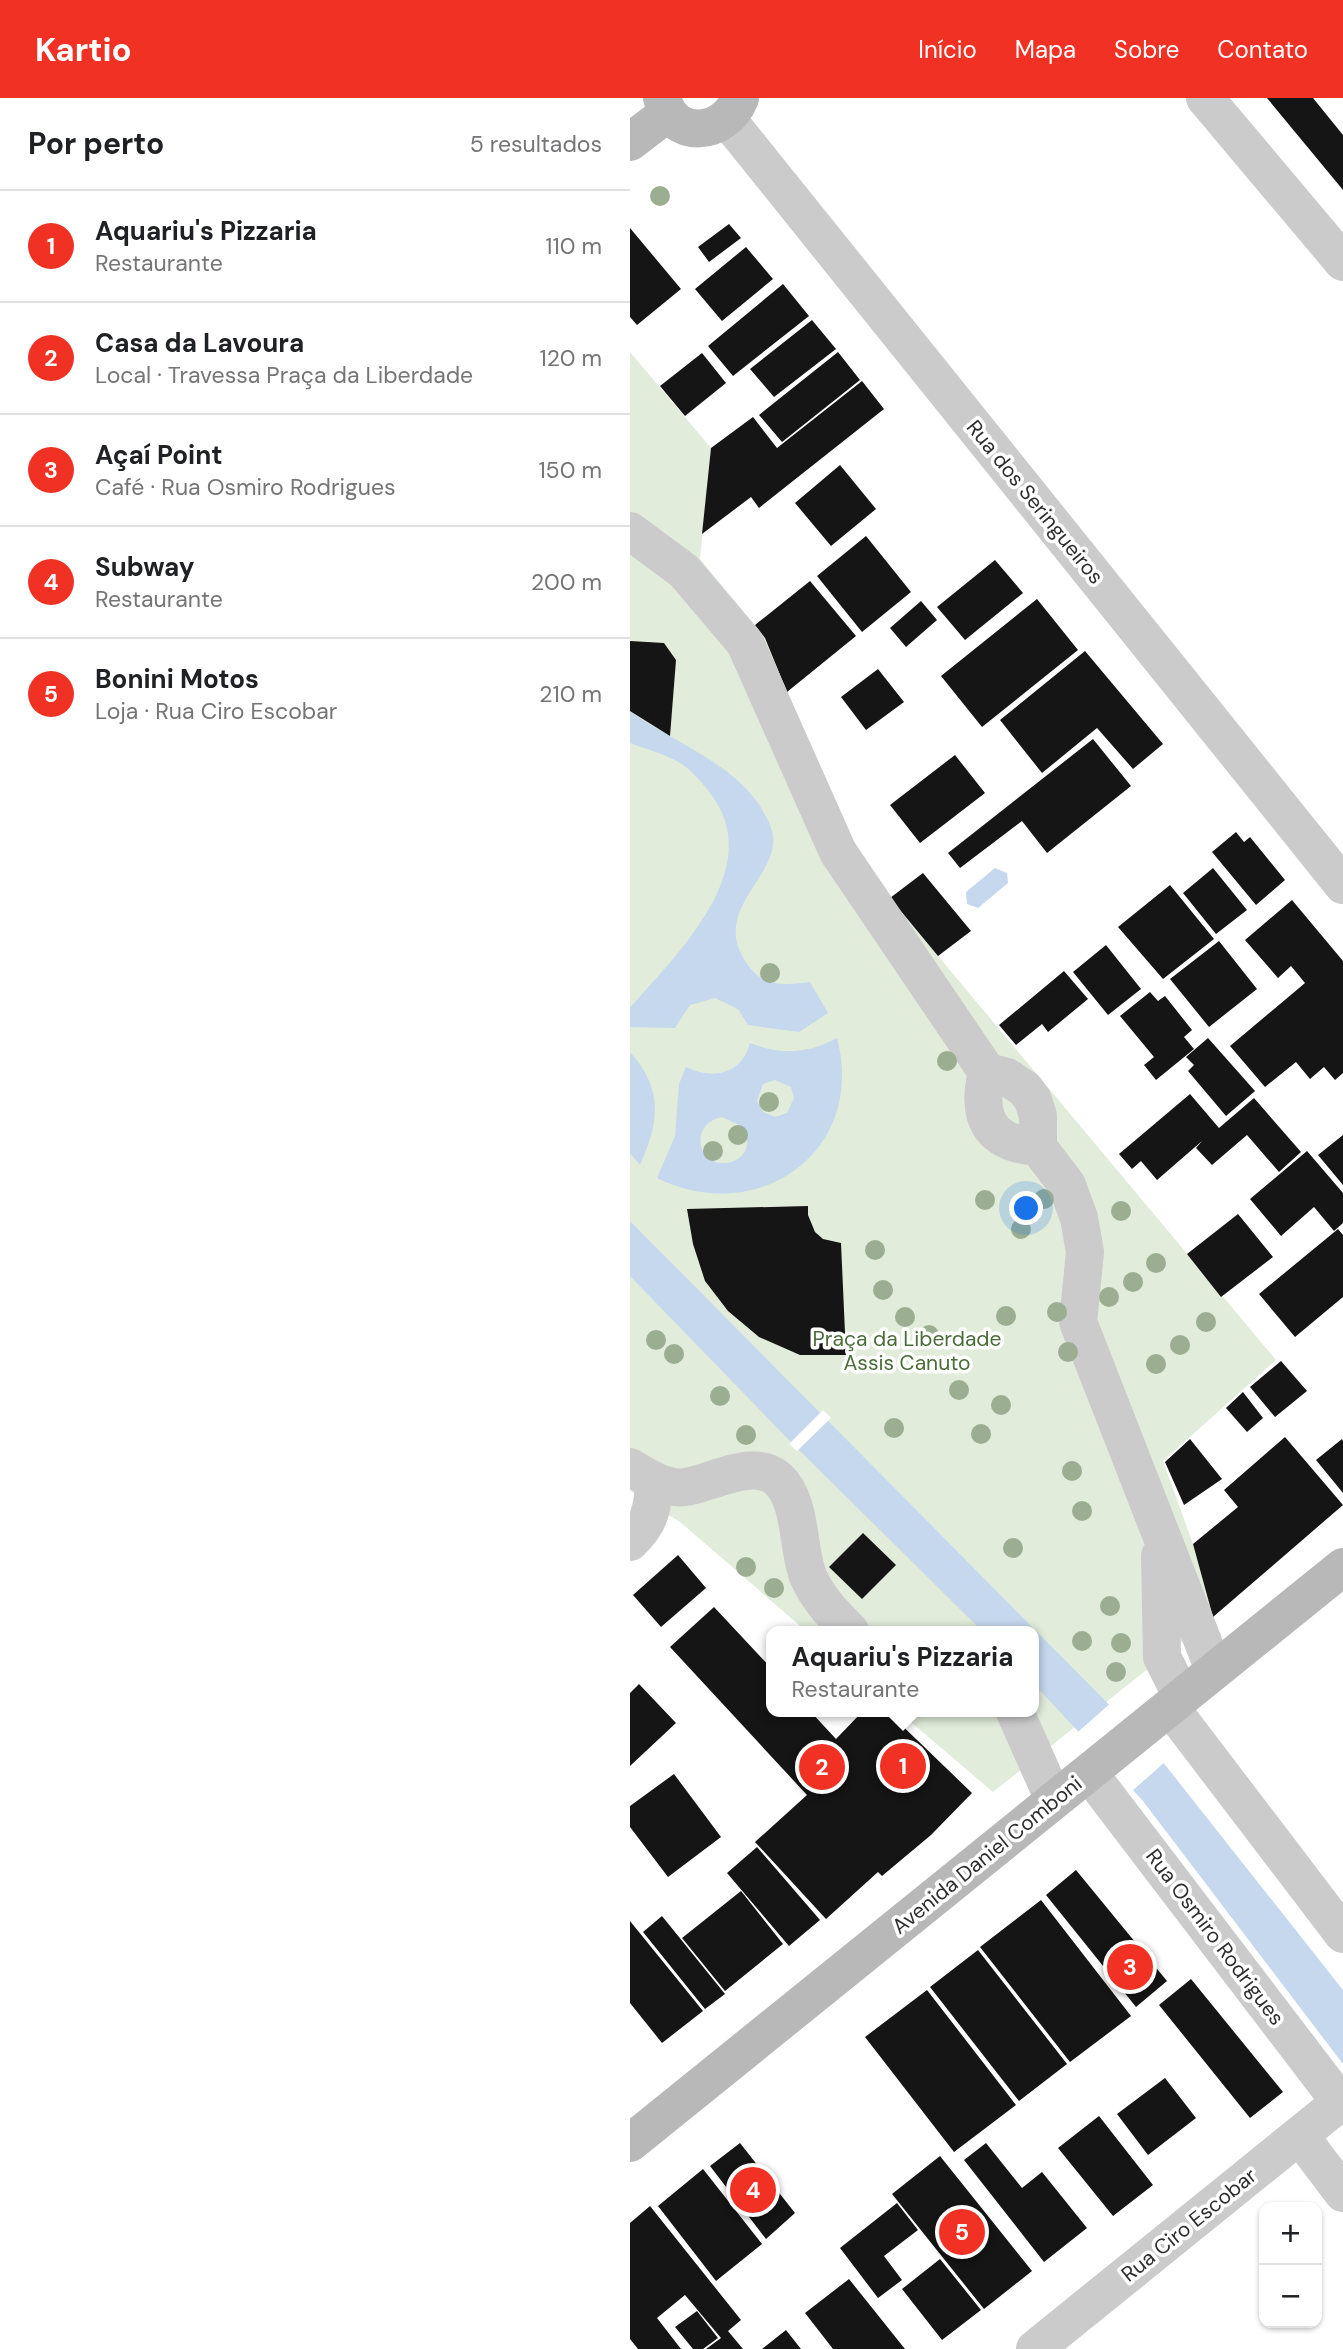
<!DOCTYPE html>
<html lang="pt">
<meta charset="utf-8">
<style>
body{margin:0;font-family:"DM Sans",sans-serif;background:#f2f2f2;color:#202124}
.controls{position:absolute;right:21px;bottom:21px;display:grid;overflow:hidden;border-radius:14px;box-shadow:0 2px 5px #0004}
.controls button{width:63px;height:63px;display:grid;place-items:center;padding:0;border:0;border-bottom:2px solid #e0e0e0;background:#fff;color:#202124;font:35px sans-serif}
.you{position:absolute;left:397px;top:1111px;width:24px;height:24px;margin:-18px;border:5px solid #fff;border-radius:50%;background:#1a73e8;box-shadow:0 0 0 10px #1a73e833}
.badge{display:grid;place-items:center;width:46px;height:46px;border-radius:50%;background:#f13124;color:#fff;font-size:23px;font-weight:700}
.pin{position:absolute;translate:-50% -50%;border:4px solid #fff;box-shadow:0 2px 7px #0006}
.popup{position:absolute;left:136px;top:1528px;width:273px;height:91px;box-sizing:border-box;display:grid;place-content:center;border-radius:14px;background:#fff;filter:drop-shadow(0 2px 5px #0005);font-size:23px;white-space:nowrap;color:#757577}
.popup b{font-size:26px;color:#202124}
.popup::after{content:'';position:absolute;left:50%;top:100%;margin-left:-14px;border:14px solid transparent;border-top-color:#fff}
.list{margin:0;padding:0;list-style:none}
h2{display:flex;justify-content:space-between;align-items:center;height:91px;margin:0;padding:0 28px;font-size:30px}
h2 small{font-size:23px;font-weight:400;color:#757577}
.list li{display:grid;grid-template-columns:46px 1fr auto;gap:21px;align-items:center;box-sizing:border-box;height:112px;padding:0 28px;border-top:2px solid #e0e0e0}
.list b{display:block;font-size:26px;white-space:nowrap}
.list p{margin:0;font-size:23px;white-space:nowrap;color:#757577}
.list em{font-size:23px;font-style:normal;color:#757577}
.map{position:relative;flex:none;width:713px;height:2251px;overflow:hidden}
header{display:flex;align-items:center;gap:42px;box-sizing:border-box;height:98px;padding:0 35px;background:#f13124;color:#fff}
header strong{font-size:33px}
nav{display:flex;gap:38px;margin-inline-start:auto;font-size:24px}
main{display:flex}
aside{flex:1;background:#fff}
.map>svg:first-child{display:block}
</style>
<header>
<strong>Kartio</strong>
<nav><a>Início</a><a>Mapa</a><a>Sobre</a><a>Contato</a></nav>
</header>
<main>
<aside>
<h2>Por perto<small>5 resultados</small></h2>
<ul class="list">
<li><span class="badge">1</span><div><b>Aquariu's Pizzaria</b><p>Restaurante</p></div><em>110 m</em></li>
<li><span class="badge">2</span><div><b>Casa da Lavoura</b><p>Local · Travessa Praça da Liberdade</p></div><em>120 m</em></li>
<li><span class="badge">3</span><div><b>Açaí Point</b><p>Café · Rua Osmiro Rodrigues</p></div><em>150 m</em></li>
<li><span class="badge">4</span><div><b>Subway</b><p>Restaurante</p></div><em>200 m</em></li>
<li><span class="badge">5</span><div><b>Bonini Motos</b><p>Loja · Rua Ciro Escobar</p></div><em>210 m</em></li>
</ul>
</aside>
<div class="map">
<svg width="713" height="2251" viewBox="0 0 713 2251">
<rect width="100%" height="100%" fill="#fff"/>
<!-- green -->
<path fill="#e1ecda" d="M0,254L81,350L70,461L135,540L201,700L242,779L646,1262L533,1363L563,1446L583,1519L363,1694L269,1614H404V1533H176L49,1423L9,1401L0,1392Z"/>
<!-- water -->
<path fill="#c5d8ee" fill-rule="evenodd" d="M0,613C47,648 119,669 141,730C158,777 72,811 121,871C135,889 159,887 180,884L198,915L169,934L118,927L108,911L85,900L60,907L45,930L0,929V910C46,857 135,773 83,699C74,687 62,672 50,665C35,656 16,651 0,645Z
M365,770L377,775L378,785L348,810L337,806L336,794Z
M207,940C237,1053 128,1130 27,1080L45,1038L49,986L56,969C82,982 112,977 120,945C150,957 178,956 207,940ZM145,982L161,989L164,1000L157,1015L145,1019L133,1014L127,1003L133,986ZM92,1019L112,1028C129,1054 101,1075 77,1060C64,1043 71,1023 92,1019Z
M0,954C34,992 29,1024 10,1067L0,1055Z
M0,1123L521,1649L713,1892V1966L513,1703L404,1586V1533H352L159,1342L0,1178Z"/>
<!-- pier -->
<path fill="#fff" d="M193,1312L201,1320L167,1353L159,1346Z
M483,1603L536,1663L501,1694L448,1634Z"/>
<!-- building -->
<path fill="#151515" d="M637,0H683L713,37V92Z
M99,126L111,140L79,164L68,149Z
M0,130L51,191L7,227L0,219Z
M116,149L143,181L92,223L65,191Z
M153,186L179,218L103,278L78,248Z
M182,222L206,251L144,299L120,271Z
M208,254L230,282L152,344L129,317Z
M72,255L96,285L55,318L30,288Z
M232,283L254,311L129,410L121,399L72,436L81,350L123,319L147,350Z
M210,367L246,411L201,448L165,405Z
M236,438L281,494L232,534L187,478Z
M365,462L393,495L335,542L307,509Z
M180,483L226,538L157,594L135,540L125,527Z
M407,501L448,552L352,629L311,578Z
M291,503L307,522L276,549L260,530Z
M0,543L34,545L46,562L40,638L0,613Z
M455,553L533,646L503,671L467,630L412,675L370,622Z
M248,571L274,604L236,632L211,599Z
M463,641L501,688L417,755L392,723L330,770L318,755Z
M325,657L355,695L290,745L260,707Z
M606,734L614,744L620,739L655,782L626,807L582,754Z
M583,770L617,812L586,836L553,795Z
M293,775L341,833L308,858L260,800Z
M540,787L584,841L533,881L488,829Z
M662,802L713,863V975L705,982L694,969L680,981L666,964L635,989L600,948L675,885L661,868L648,880L615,842Z
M589,843L627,891L579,929L540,881Z
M476,847L511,891L478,917L443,874Z
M434,873L458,901L418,934L412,926L386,947L369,927Z
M520,894L528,903L535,898L562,932L554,939L564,951L526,982L514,967L524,959L490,918Z
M578,940L625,993L596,1018L558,973L564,967L556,959Z
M560,996L589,1030L624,1000L671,1054L649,1074L617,1037L582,1067L566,1050L572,1043L527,1082L511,1063L502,1071L489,1056Z
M713,1037V1087L688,1057Z
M677,1053L713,1095V1125L704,1133L684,1109L651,1138L620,1101Z
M178,1108V1117L185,1134L193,1141L211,1145L216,1257H170L129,1239L98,1213L75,1183L63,1146L57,1111Z
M608,1116L643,1159L591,1199L557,1156Z
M708,1131L713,1137V1199L665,1239L629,1196Z
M651,1263L677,1293L645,1319L620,1289Z
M613,1294L633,1320L617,1334L596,1310Z
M655,1339L713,1407L583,1519L563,1446L608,1409L594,1392Z
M560,1341L592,1381L554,1407L535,1364Z
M712,1341L713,1343V1395L686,1362Z
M233,1435L266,1467L232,1501L199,1469Z
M48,1457L76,1490L31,1529L3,1497Z
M84,1509L142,1571V1614H181L206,1641L232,1614H258L342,1695L301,1737L252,1778L248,1774L196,1821L125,1744L177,1697L40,1549Z
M9,1586L46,1625L0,1668V1595Z
M44,1676L91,1739L38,1779L0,1729V1708Z
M127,1749L190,1822L159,1848L97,1775Z
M446,1772L537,1883L506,1909L416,1797Z
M111,1793L153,1846L95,1893L52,1840Z
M411,1802L501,1918L440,1964L350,1849Z
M32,1818L95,1896L75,1911L13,1834Z
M0,1823L73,1913L32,1945L0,1905Z
M348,1852L437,1966L389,2003L300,1889Z
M561,1881L653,1994L620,2020L529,1907Z
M297,1892L386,2007L324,2054L235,1939Z
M535,1980L566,2020L518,2057L487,2016Z
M469,2018L523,2087L483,2118L428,2050Z
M110,2045L165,2115L136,2141L80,2068Z
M356,2045L392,2090L412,2074L457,2130L414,2164L334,2062Z
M310,2058L402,2173L354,2211L262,2096Z
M73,2071L132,2146L86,2183L28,2108Z
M267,2105L288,2132L254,2158L272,2182L248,2200L210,2150Z
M20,2108L111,2222L98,2233L113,2251H76L91,2240L55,2197L27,2220L51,2251H8L0,2241V2125Z
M310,2161L351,2212L312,2242L272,2191Z
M219,2181L275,2251H203L175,2215Z
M67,2213L88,2240L73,2251H63L45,2229Z
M156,2232L171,2251H132Z"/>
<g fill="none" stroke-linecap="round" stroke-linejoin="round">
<!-- street -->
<path stroke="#cbcbcb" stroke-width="38" d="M575,0L713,164
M97,21L713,787
M0,433L54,473L115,545L208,754L357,974L377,979L395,991L403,1002L408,1018V1049L437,1087L449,1120L455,1154L448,1224L584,1572
M357,974C346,1019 359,1046 408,1049
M0,1369C15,1378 36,1392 55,1389C81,1386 123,1359 148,1381C172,1403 167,1450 178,1478C188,1501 203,1516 220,1533
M0,1444C20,1425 23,1411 24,1383
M530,1458L532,1559L552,1599
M540,1609L713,1836
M385,1614L424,1702
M459,1675L710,2004
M670,2038L713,2095
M405,2251L713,2002"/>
<!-- secondary -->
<path stroke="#b8b8b8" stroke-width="38" d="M32,0C43,43 95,38 110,0
M0,44L38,15
M0,2045L713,1469"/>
</g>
<!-- trees -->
<g fill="#9bae92">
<circle cx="30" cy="98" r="10"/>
<circle cx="140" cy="875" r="10"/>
<circle cx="317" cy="963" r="10"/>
<circle cx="139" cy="1004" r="10"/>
<circle cx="108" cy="1037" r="10"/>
<circle cx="83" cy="1053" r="10"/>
<circle cx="414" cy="1101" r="10"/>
<circle cx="355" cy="1102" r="10"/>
<circle cx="491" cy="1113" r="10"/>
<circle cx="391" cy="1131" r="10"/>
<circle cx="245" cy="1152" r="10"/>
<circle cx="526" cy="1165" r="10"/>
<circle cx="503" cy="1184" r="10"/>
<circle cx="253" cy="1192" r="10"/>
<circle cx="479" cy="1199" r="10"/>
<circle cx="427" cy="1214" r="10"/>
<circle cx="376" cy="1218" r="10"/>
<circle cx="275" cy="1219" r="10"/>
<circle cx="576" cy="1224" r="10"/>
<circle cx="299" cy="1237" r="10"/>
<circle cx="26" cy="1242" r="10"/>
<circle cx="550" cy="1247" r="10"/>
<circle cx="438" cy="1254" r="10"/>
<circle cx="44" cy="1256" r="10"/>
<circle cx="526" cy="1266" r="10"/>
<circle cx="329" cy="1292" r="10"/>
<circle cx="90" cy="1298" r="10"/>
<circle cx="371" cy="1307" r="10"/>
<circle cx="264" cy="1330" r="10"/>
<circle cx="351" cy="1336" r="10"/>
<circle cx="116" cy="1337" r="10"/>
<circle cx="442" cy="1373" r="10"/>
<circle cx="452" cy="1413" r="10"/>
<circle cx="383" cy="1450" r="10"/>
<circle cx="116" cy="1469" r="10"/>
<circle cx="144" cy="1490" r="10"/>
<circle cx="480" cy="1508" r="10"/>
<circle cx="452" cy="1543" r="10"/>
<circle cx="491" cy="1545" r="10"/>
<circle cx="486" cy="1574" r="10"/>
</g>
<g text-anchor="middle" stroke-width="7" stroke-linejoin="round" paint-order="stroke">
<!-- street labels -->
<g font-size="21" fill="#2e2e2e" stroke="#fff">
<text transform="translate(405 404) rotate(51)" y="7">Rua dos Seringueiros</text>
<text transform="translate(357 1757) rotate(-39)" y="7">Avenida Daniel Comboni</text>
<text transform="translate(585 1839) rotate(53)" y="7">Rua Osmiro Rodrigues</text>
<text transform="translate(559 2127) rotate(-39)" y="7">Rua Ciro Escobar</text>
</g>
<!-- park labels -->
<g font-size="21" fill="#496c38" stroke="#fff">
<text x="277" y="1248">Praça da Liberdade<tspan x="277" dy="24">Assis Canuto</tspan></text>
</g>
</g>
</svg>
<div class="controls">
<button>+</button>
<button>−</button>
</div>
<div class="you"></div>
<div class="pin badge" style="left:273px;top:1668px">1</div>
<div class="popup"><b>Aquariu's Pizzaria</b>Restaurante</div>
<div class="pin badge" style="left:192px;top:1669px">2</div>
<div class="pin badge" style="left:500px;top:1869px">3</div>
<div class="pin badge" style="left:123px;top:2092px">4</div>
<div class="pin badge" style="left:332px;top:2134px">5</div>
</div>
</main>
